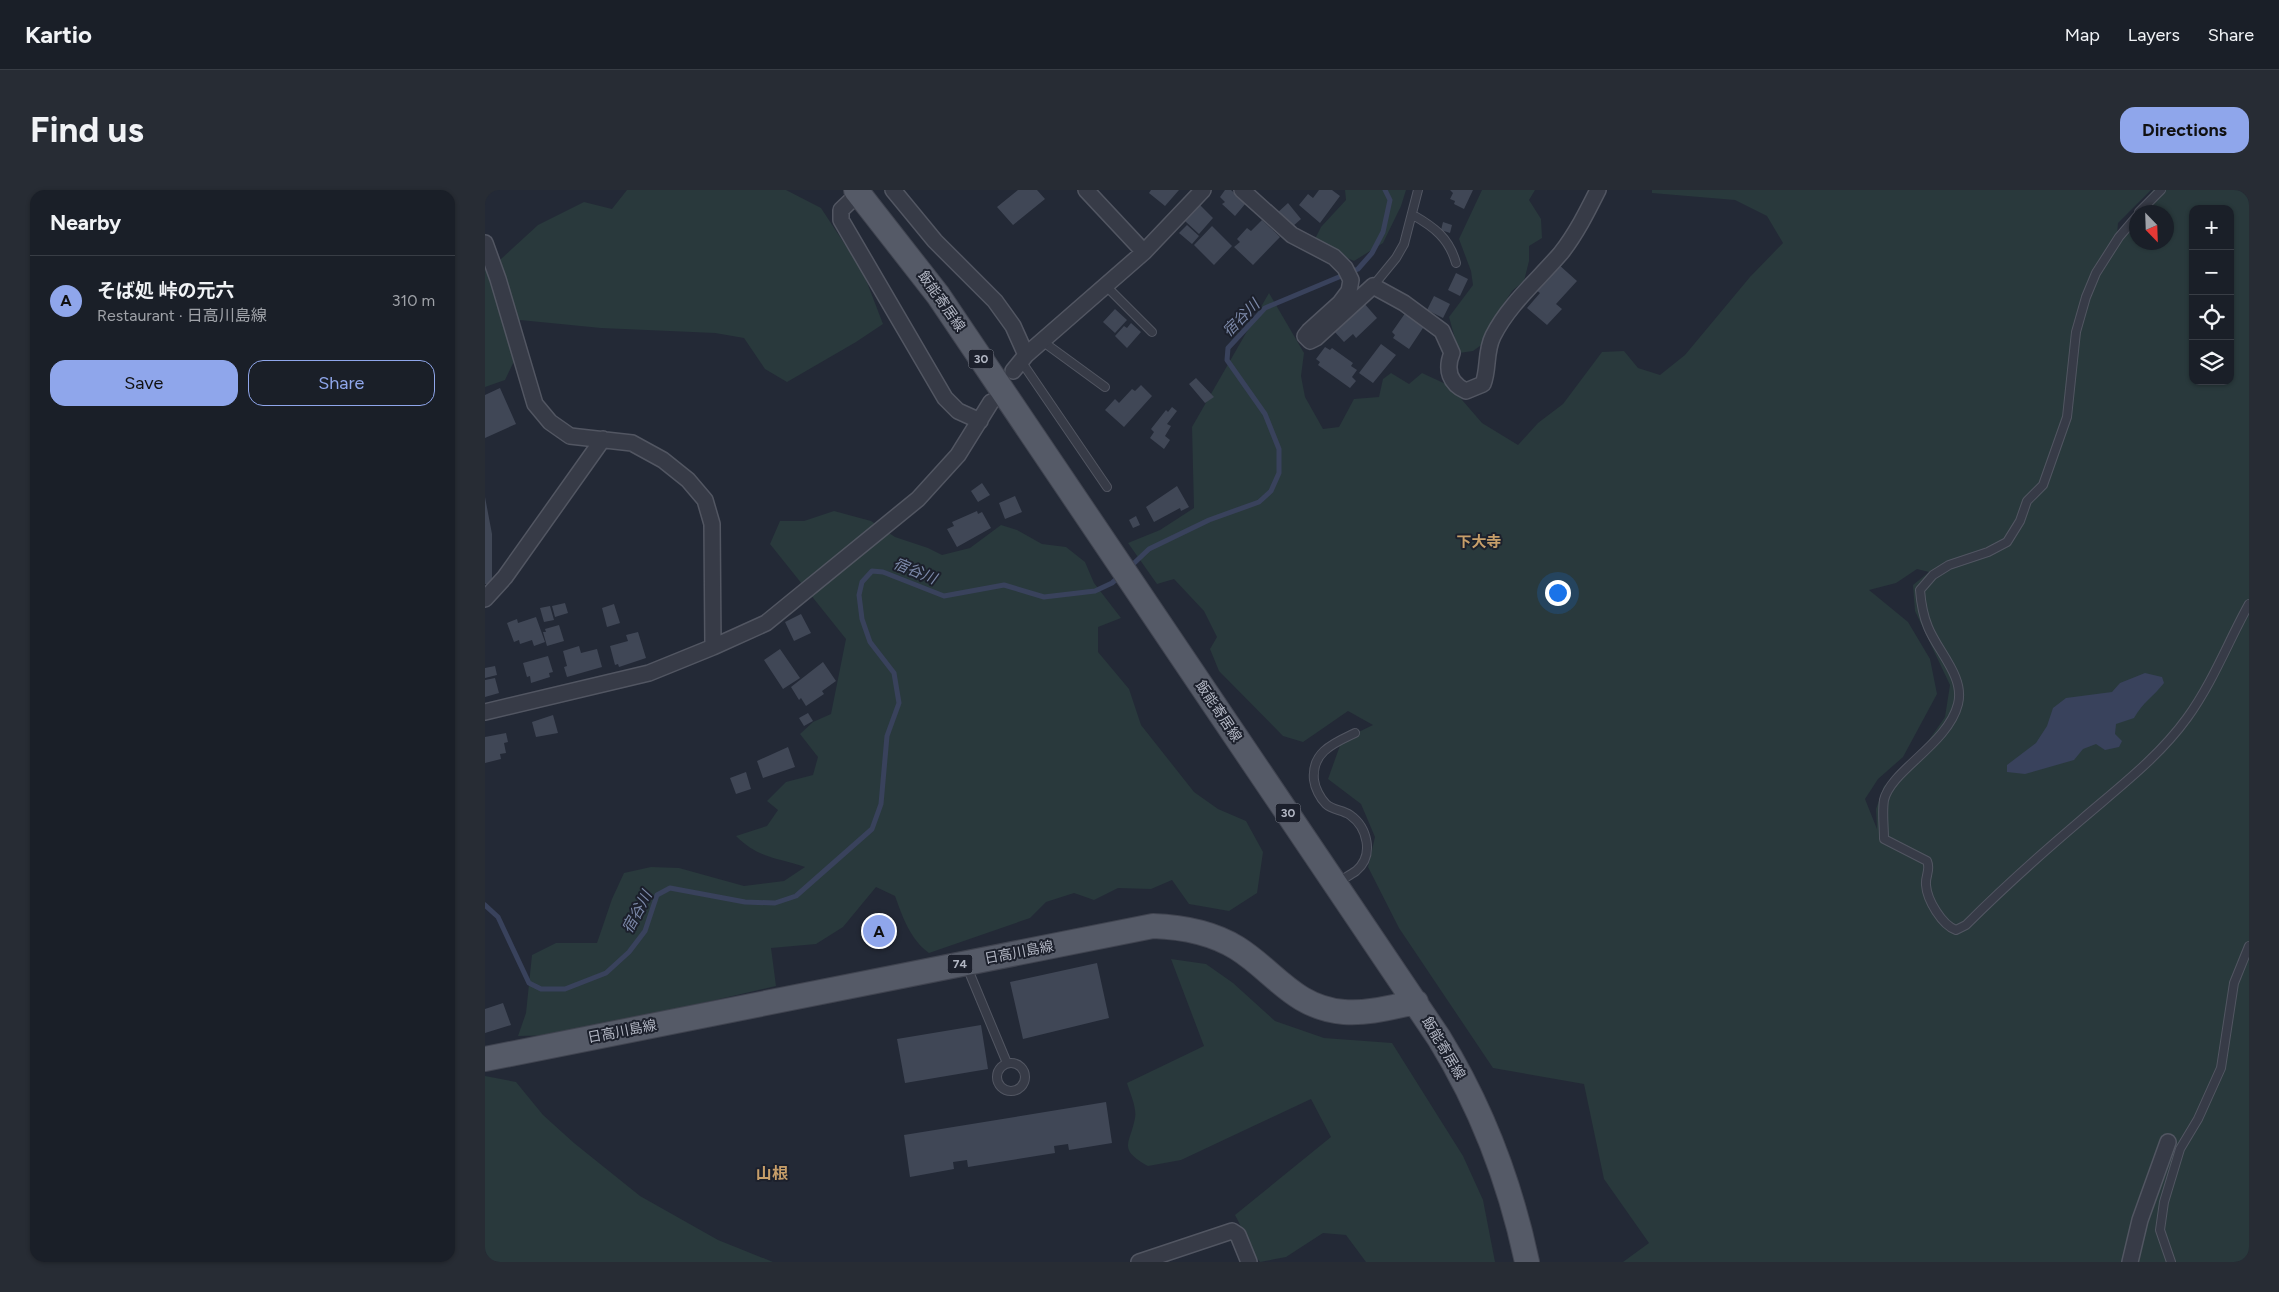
<!DOCTYPE html>
<meta charset="utf-8">
<style>
body{margin:0;font-family:Figtree,"Noto Sans JP",sans-serif;background:#272c34;color:#f1f3f6}
.controls{position:absolute;right:15px;top:15px;display:grid;overflow:hidden;border-radius:10px;box-shadow:0 1px 4px #0004}
.controls button{width:45px;height:45px;display:grid;place-items:center;padding:0;border:0;border-bottom:1px solid #383d45;background:#1a1f28;color:#f1f3f6;font:25px sans-serif}
.compass{position:absolute;left:1644px;top:15px;width:45px;height:45px;border-radius:50%;background:#1a1f28;box-shadow:0 1px 4px #0004;rotate:157deg}
.you{position:absolute;left:1072px;top:402px;width:18px;height:18px;margin:-12px;border:4px solid #fff;border-radius:50%;background:#1a73e8;box-shadow:0 0 0 8px #1a73e833}
.badge{display:grid;place-items:center;width:32px;height:32px;border-radius:50%;background:#8fa6eb;color:#111;font-size:16px;font-weight:700}
.pin{position:absolute;translate:-50% -50%;border:2px solid #fff;box-shadow:0 1px 5px #0006}
.list{margin:0;padding:0;list-style:none}
h2{display:flex;justify-content:space-between;align-items:center;height:65px;margin:0;padding:0 20px;font-size:21px}
h2 small{font-size:16px;font-weight:400;color:#9fa2a8}
.list li{display:grid;grid-template-columns:32px 1fr auto;gap:15px;align-items:center;box-sizing:border-box;height:90px;padding:0 20px;border-top:1px solid #383d45}
.list b{display:block;font-size:19px;white-space:nowrap}
.list p{margin:0;font-size:16px;white-space:nowrap;color:#9fa2a8}
.list em{font-size:16px;font-style:normal;color:#9fa2a8}
.actions{display:flex;gap:10px;padding:15px 20px}
.actions a{flex:1;padding:11px 0;border:1px solid #8fa6eb;border-radius:15px;text-align:center;font-size:18px;color:#8fa6eb}
.actions .main{background:#8fa6eb;color:#111}
.icon{flex:none;width:28px;height:28px;fill:none;stroke:currentColor;stroke-width:2;stroke-linecap:round;stroke-linejoin:round}
.map{position:relative;flex:none;width:1764px;height:1072px;overflow:hidden;border-radius:15px}
header{display:flex;align-items:center;gap:30px;box-sizing:border-box;height:70px;padding:0 25px;background:#1a1f28;border-bottom:1px solid #383d45}
header strong{font-size:24px}
nav{display:flex;gap:28px;margin-inline-start:auto;font-size:18px}
.intro{display:flex;align-items:center;justify-content:space-between;box-sizing:border-box;height:120px;padding:0 30px}
h1{margin:0;font-size:35px}
.button{padding:12px 22px;border-radius:15px;background:#8fa6eb;color:#111;font-size:18px;font-weight:700}
main{display:flex;gap:30px;padding:0 30px}
aside{flex:1;background:#1a1f28;border-radius:15px;box-shadow:0 1px 4px #0004}
.map>svg:first-child{display:block}
</style>
<header>
<strong>Kartio</strong>
<nav><a>Map</a><a>Layers</a><a>Share</a></nav>
</header>
<div class="intro"><h1>Find us</h1><a class="button">Directions</a></div>
<main>
<aside>
<h2>Nearby<small></small></h2>
<ul class="list">
<li><span class="badge">A</span><div><b>そば処 峠の元六</b><p>Restaurant · 日高川島線</p></div><em>310 m</em></li>
</ul>
<div class="actions"><a class="main">Save</a><a>Share</a></div>
</aside>
<div class="map">
<svg width="1764" height="1072" viewBox="0 0 1764 1072">
<rect width="100%" height="100%" fill="#232936"/>
<!-- green -->
<path fill="#29393c" fill-rule="evenodd" d="M142,0H301L336,18L378,82L398,134L371,152L302,192L280,179L259,148L230,143L116,138L35,130L33,163L20,190L0,197V73L4,80L53,35L99,12L127,19Z
M860,0H921L916,16L898,53L869,71L828,53L836,37L861,10Z
M997,0H1050L1044,10L1056,29L1057,48L1044,56V71L1039,91L1027,101L1004,136L999,153L988,161L974,163L964,127L988,95L986,81L974,49Z
M1167,0H1666L1633,33L1632,45L1668,0H1764V1072H1138L1164,1053L1119,989L1099,894L1008,878L914,738L883,677L890,647L876,614L843,589L857,550L888,535L863,521L818,552L798,546L734,481L725,459L732,447L719,421L689,389L672,394L643,353L675,340L709,318L707,237L784,103L819,163L816,186L820,207L838,239L854,237L869,209L894,207L898,189L906,183L924,194L937,183L965,196L997,233L1033,255L1053,233L1078,214L1117,162L1139,161L1153,178L1175,185L1200,165L1265,87L1298,53L1282,26L1250,10L1167,3ZM1708,19H1745V191H1708ZM1652,22H1682V52H1652ZM1432,379L1444,382L1428,395L1430,421L1465,495L1460,527L1432,567L1399,596L1391,619L1392,639L1380,609L1393,589L1418,567L1452,504L1445,469L1423,432L1384,400L1411,393Z
M349,321L386,331L410,347L443,358L457,365L485,358L516,335L532,340L557,354L581,357L600,372L609,393L636,428L613,437V462L644,499L656,535L709,602L733,619L761,631L778,662L772,703L744,721L704,714L687,690L666,699L633,698L609,710L589,703L561,712L545,728L444,763C425,749 418,728 410,706L391,697L358,737L331,754L286,758L291,796L78,845L33,846L41,823L47,765L71,753H112L127,709L139,683L166,677L194,678L259,696L299,691L320,677C292,667 274,669 251,646L282,636L293,620L282,611L301,592L328,585L333,567L315,544L328,532L346,524L361,449L285,354L295,331H319Z
M686,769L721,774L748,793L790,831L839,848L907,853L978,966L998,1010L1010,1072H881L861,1045L838,1043L801,1067L775,1072C763,1058 759,1041 750,1025L846,947L826,909L696,970L663,976C632,958 645,955 650,928C652,918 645,903 642,893L719,856Z
M0,886L31,892L58,925L89,953L155,1006L233,1050L288,1072H0Z"/>
<!-- water -->
<path fill="#39425c" d="M1660,483L1677,487L1679,493C1668,507 1658,512 1649,528L1631,534L1630,544L1637,551L1634,557L1620,560L1611,554L1598,559L1589,570L1540,584L1522,582V575L1551,553L1562,536L1568,518L1581,508L1627,502L1635,493Z"/>
<g fill="none" stroke-linecap="round" stroke-linejoin="round">
<!-- stream -->
<path stroke="#39425c" stroke-width="5" d="M645,377L664,359L724,330L774,312L786,301L794,283V259L780,224L742,170L743,158L780,118L873,79L887,63L898,42L905,10L900,0
M0,715L13,727L44,793L56,799H80L121,783L144,762L160,741L172,705L185,698L260,712L290,713L311,706L387,639L396,614L402,546L414,513L409,483L385,452L377,429L374,405L377,392L387,381L398,382L459,406L519,395L559,407L610,401L627,393L635,386"/>
</g>
<!-- building -->
<path fill="#404756" d="M533,0H552L560,9L528,35L512,17Z
M666,0H694L680,16L664,3Z
M740,0H746L761,13L750,26L737,14L740,12L735,7Z
M834,0H847L855,6L835,33L814,15L823,4L828,8Z
M965,0H988L979,19L969,14L970,11L965,9L968,3Z
M803,13L816,29L807,37L791,24Z
M715,15L728,28L714,44L700,31Z
M777,30L795,47L768,75L749,57L755,52L752,49L762,38L766,41Z
M958,32L967,35L965,43L956,40Z
M702,35L714,46L707,54L694,43Z
M727,36L747,56L729,75L709,55Z
M1073,74L1092,91L1071,114L1077,119L1062,135L1042,118L1055,103L1051,100Z
M971,83L983,89L975,106L963,100Z
M949,106L965,114L958,128L942,120Z
M878,112L892,128L871,148L868,144L859,152L848,140Z
M630,119L642,130L630,143L618,132Z
M921,122L940,135L924,159L908,148L910,145L907,142Z
M646,133L656,142L642,158L630,146L639,136L642,138Z
M896,154L911,165L888,193L874,183Z
M840,157L845,160L847,158L868,173L866,176L872,180L867,187L871,191L865,198L833,175L835,172L831,169Z
M711,188L729,207L720,213L704,194Z
M656,195L667,206L639,237L620,220L630,209L634,213L647,199L650,201Z
M15,198L31,234L0,248V205Z
M687,217L692,221L682,234L686,236L680,246L685,250L679,259L665,248L669,242L666,239L681,220L683,222Z
M497,293L505,305L493,312L486,301Z
M692,296L704,317L696,321L695,318L669,332L661,317Z
M530,306L537,322L520,329L514,313Z
M0,307L7,344V394H0Z
M492,321L493,324L497,322L506,338L472,357L462,339L469,336L467,332Z
M651,326L655,335L648,338L644,330Z
M80,413L83,423L70,427L67,416Z
M129,414L135,433L122,437L117,418Z
M65,416L69,430L59,432L55,418Z
M316,424L326,443L309,451L300,432Z
M51,427L60,452L49,456L47,450L35,454L34,450L29,452L22,433L32,429L33,433Z
M74,435L79,451L62,456L58,442H61L60,439Z
M153,442L161,468L134,477L133,474L130,475L125,456L143,451L141,445Z
M94,456L96,463L112,459L117,477L82,487L79,477L82,476L78,461Z
M295,459L315,488L298,499L279,470Z
M63,466L68,482L64,483L65,487L46,493L45,486L42,487L38,473Z
M338,472L351,491L337,501L339,504L321,516L316,508L314,510L306,497Z
M10,476L12,485L0,488V478Z
M10,488L14,503L0,507V490Z
M323,523L328,531L319,536L314,528Z
M68,525L73,543L51,547L47,532Z
M21,543L23,552L19,553L21,563L15,564L16,569L0,573V547Z
M303,557L310,577L278,588L272,571Z
M261,582L266,599L251,604L245,588Z
M612,773L624,828L538,849L525,792Z
M18,813L26,835L0,843V819Z
M496,835L503,879L420,893L412,849Z
M621,912L627,953L584,960L583,954L569,956L570,963L483,977L482,970L468,972L469,979L425,987L419,945Z"/>
<g fill="none" stroke-linecap="round" stroke-linejoin="round">
<!-- service casing -->
<g stroke="#525662" stroke-width="10">
<path id="service" d="M1654,22L1676,0
M928,25C949,37 964,48 971,73
M1652,26L1634,47L1611,83L1601,107L1591,142L1582,227L1558,295L1542,311L1535,331L1522,352L1503,362L1464,375L1448,385L1435,400C1436,413 1438,425 1443,437C1453,462 1480,487 1473,514C1463,554 1406,580 1399,610C1397,622 1399,636 1399,649L1442,671C1446,680 1440,686 1441,695C1442,710 1457,735 1471,740L1481,735C1518,698 1556,664 1596,630C1633,598 1673,568 1702,528C1728,492 1743,452 1764,414
M621,96L667,142
M888,96L911,68L919,54L933,0
M557,151L620,197
M536,171L622,297
M852,693C858,689 865,685 871,681C890,665 882,637 865,625C858,620 847,620 841,614C835,608 830,598 829,590C826,562 849,553 870,543
M482,777L522,873
M512 887a14 14 0 1 1 28 0a14 14 0 1 1-28 0Z
M1686,1072L1675,1040L1679,1012L1695,959L1713,929L1736,878L1749,793L1764,756"/>
</g>
<!-- minor casing -->
<g stroke="#525662" stroke-width="18">
<path id="minor" d="M377,0L356,20V30L460,208L473,221L495,231
M408,0L450,51L510,111L528,136L541,165
M601,0L659,62
M757,0L807,45L849,67L860,78L866,90L864,101L855,113L824,141L820,146L825,151L831,148L888,96L919,113L957,141L967,163C960,180 965,194 981,201L998,194C1004,179 1000,162 1008,146C1024,114 1053,90 1076,63C1091,44 1102,22 1113,0
M0,53L13,89L50,214L65,232L85,246L147,253L178,270L203,290L220,310L227,334L228,457
M528,181L541,165L659,62L718,0
M0,409L20,387L118,249
M0,522L164,483L228,457L281,433L433,309L473,265L506,212
M654,1072L747,1041L753,1045L764,1072
M1645,1072L1655,1030L1683,952"/>
</g>
<!-- primary casing -->
<g stroke="#404450" stroke-width="26">
<path id="primary" d="M371,0L453,105L954,848C997,918 1025,992 1042,1072
M0,869L668,736C697,737 726,742 752,758C789,781 809,818 859,822C883,824 907,817 931,812"/>
</g>
<!-- service -->
<use href="#service" stroke="#373b47" stroke-width="8"/>
<!-- minor -->
<use href="#minor" stroke="#373b47" stroke-width="15"/>
<!-- primary -->
<use href="#primary" stroke="#555a67" stroke-width="24"/>
</g>
<g text-anchor="middle" stroke-width="4" stroke-linejoin="round" paint-order="stroke">
<!-- shield labels -->
<g fill="#1c202c" stroke="#858996" stroke-width="1">
<rect x="483.5" y="159.5" width="25" height="19" rx="4"/>
<rect x="790.5" y="613.5" width="25" height="19" rx="4"/>
<rect x="462.5" y="764.5" width="25" height="19" rx="4"/>
</g>
<g font-size="12" font-weight="bold" fill="#b2b6c3">
<text x="496" y="173">30</text>
<text x="803" y="627">30</text>
<text x="475" y="778">74</text>
</g>
<!-- street labels -->
<g font-size="14" fill="#b2b6c3" stroke="#1c202c">
<text transform="translate(457 111) rotate(55)" y="5">飯能寄居線</text>
<text transform="translate(734 521) rotate(56)" y="5">飯能寄居線</text>
<text transform="translate(534 762) rotate(-11)" y="5">日高川島線</text>
<text transform="translate(137 841) rotate(-11)" y="5">日高川島線</text>
<text transform="translate(959 858) rotate(59)" y="5">飯能寄居線</text>
</g>
<!-- water labels -->
<g font-size="15" font-style="italic" fill="#7c89a9" stroke="#1c202c">
<text transform="translate(756 128) rotate(-45)" y="5">宿谷川</text>
<text transform="translate(430 381) rotate(22)" y="5">宿谷川</text>
<text transform="translate(152 722) rotate(-62)" y="5">宿谷川</text>
</g>
<!-- neighbourhood labels -->
<g font-size="15" font-weight="bold" fill="#c79e69" stroke="#1c202c">
<text x="994" y="357">下大寺</text>
</g>
<!-- quarter labels -->
<g font-size="16" font-weight="bold" fill="#c79e69" stroke="#1c202c">
<text x="287" y="989">山根</text>
</g>
</g>
</svg>
<div class="controls">
<button>+</button>
<button>−</button>
<button><svg class="icon" aria-label="locate" viewBox="0 0 24 24"><circle cx="12" cy="12" r="6"/><path d="M12 2v4M12 18v4M2 12h4M18 12h4"/></svg></button>
<button><svg class="icon" aria-label="layers" viewBox="0 0 24 24"><path d="M12 4l9 5-9 5-9-5zM3 14l9 5 9-5"/></svg></button>
</div>
<svg class="compass" viewBox="-18 -18 36 36"><path d="M0-13l5 13h-10z" fill="#e53935"/><path d="M0 13l5-13h-10z" fill="#9fa2a8"/></svg>
<div class="you"></div>
<div class="pin badge" style="left:394px;top:741px">A</div>
</div>
</main>
